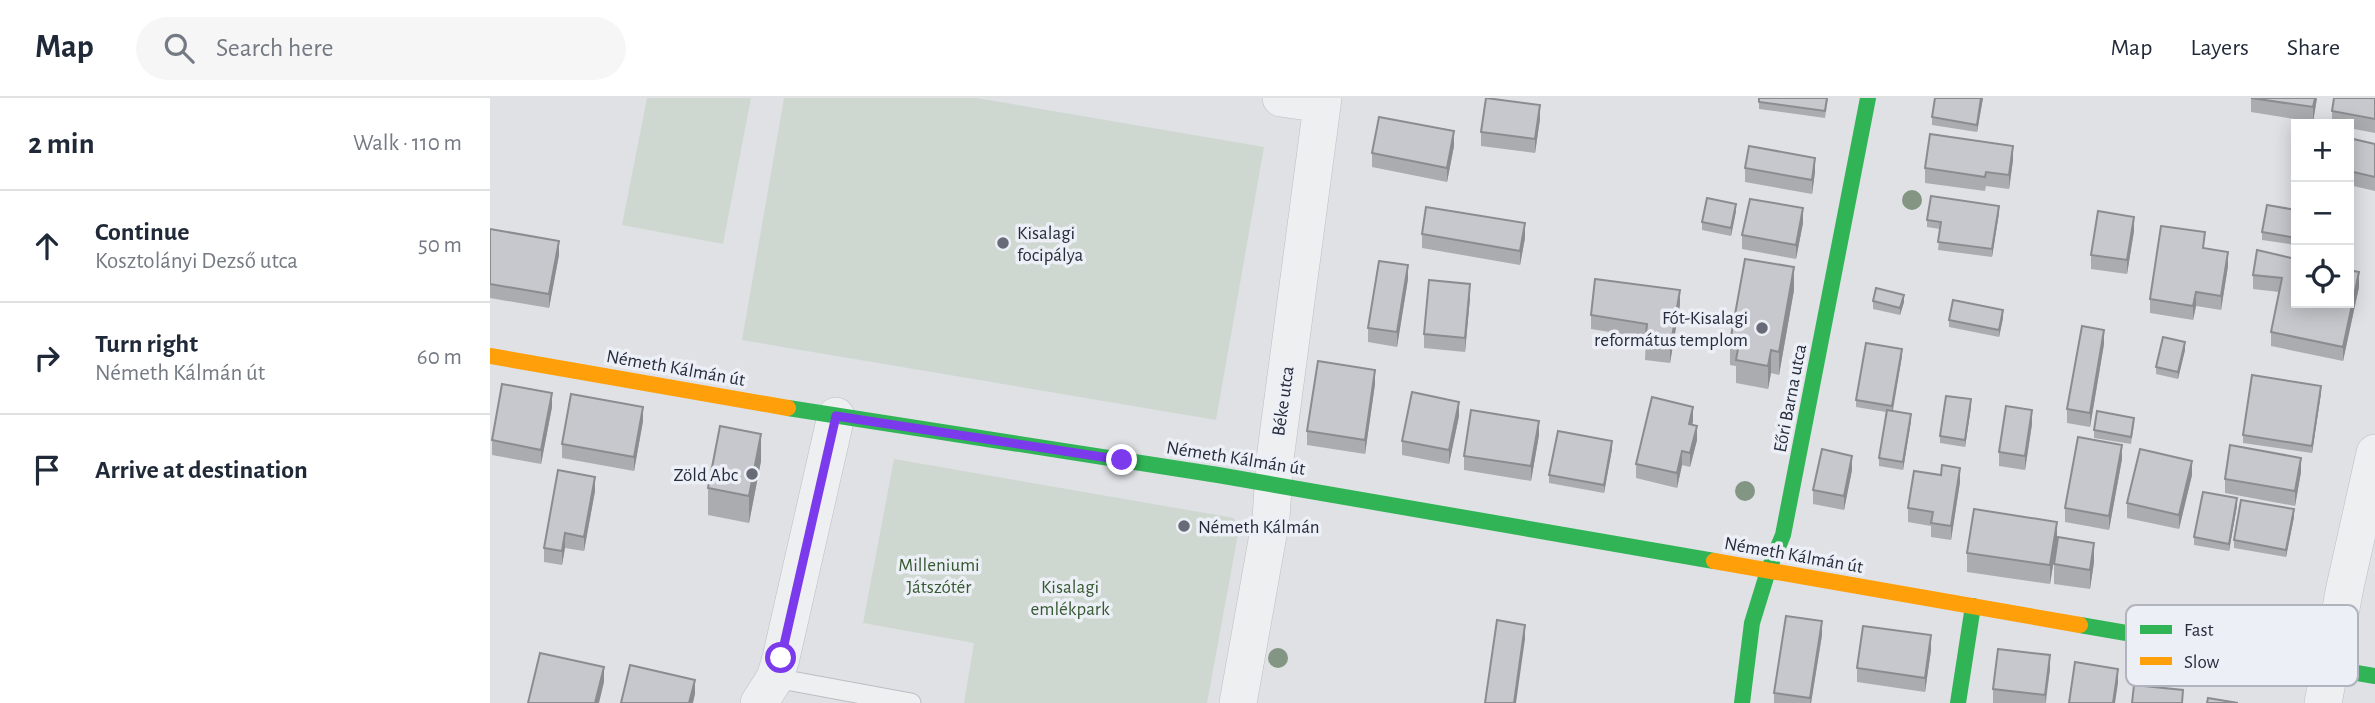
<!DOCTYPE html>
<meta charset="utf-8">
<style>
body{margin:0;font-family:"Alegreya Sans",sans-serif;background:#f6f6f7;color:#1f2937}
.controls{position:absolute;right:21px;top:21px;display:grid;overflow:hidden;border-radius:0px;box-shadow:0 4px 18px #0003}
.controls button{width:63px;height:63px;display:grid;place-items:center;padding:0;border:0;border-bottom:2px solid #e0e1e3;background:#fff;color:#1f2937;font:35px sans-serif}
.stop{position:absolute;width:21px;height:21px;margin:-16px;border:5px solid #7c3aed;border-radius:50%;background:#fff}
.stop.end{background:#7c3aed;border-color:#fff;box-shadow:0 2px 7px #0008}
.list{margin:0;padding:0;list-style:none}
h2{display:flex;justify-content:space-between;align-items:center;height:91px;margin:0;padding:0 28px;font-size:30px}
h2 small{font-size:23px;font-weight:400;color:#747a83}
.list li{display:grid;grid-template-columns:46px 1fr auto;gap:21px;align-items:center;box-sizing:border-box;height:112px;padding:0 28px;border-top:2px solid #e0e1e3}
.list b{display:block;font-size:26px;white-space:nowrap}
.list p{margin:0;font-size:23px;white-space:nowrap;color:#747a83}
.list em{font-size:23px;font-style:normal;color:#747a83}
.icon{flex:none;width:38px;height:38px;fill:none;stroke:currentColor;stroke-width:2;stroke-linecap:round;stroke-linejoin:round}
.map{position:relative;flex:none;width:1885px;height:605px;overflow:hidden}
header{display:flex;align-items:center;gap:42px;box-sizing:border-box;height:98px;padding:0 35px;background:#fff;border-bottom:2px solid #e0e1e3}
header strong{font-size:33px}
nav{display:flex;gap:38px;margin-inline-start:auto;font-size:24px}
.search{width:490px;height:63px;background:#f6f6f7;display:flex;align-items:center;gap:18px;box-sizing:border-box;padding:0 24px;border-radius:38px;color:#747a83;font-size:26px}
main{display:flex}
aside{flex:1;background:#fff}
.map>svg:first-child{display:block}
</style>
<header>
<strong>Map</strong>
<div class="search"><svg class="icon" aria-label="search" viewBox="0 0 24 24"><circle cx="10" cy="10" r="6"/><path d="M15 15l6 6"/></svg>Search here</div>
<nav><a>Map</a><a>Layers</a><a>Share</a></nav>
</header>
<main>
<aside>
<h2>2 min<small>Walk · 110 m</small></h2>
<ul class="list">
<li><svg class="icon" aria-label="ahead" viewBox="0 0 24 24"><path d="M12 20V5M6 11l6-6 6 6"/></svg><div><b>Continue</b><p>Kosztolányi Dezső utca</p></div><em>50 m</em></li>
<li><svg class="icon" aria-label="right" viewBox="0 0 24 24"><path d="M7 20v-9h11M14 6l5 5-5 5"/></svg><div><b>Turn right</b><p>Németh Kálmán út</p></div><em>60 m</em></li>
<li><svg class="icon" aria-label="arrive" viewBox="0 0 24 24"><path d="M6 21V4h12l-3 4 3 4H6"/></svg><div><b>Arrive at destination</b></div></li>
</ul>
</aside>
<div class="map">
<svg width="1885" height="605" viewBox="0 0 1885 605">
<rect width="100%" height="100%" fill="#dfe1e5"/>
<!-- green -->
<path fill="#ced8d0" d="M157,0H261L233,146L132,127Z
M294,0H487L774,49L726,322L252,242Z
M404,361L744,420L748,436L717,605H474L484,545L373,525Z"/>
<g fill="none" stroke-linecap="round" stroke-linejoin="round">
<!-- lane casing -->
<g stroke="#bcbec1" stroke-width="21">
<path id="lane" d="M285,580L421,605"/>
</g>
<!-- street casing -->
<g stroke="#bcbec1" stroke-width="38">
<path id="street" d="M791,0L832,6
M269,605L285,580L291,560L346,318
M748,605L781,420L785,361L833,0
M1833,605L1855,489L1885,355"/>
</g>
<!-- lane -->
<use href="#lane" stroke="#eeeff1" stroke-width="19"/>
<!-- street -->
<use href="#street" stroke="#eeeff1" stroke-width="37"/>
<!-- fast -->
<path stroke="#30b455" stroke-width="16" d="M298,310L728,377L1224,463
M1590,527L1885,578
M1252,605L1262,525L1278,473L1293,437L1378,0
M1468,605L1483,508"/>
<!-- slow -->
<path stroke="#ff9f0a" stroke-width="16" d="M0,258L298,310
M1224,463L1590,527"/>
</g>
<!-- trees -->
<g fill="#839683">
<circle cx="1422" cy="102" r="10"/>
<circle cx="1255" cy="393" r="10"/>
<circle cx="788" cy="560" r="10"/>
</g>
<!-- wall -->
<path fill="#aaacb0" d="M1338,0L1335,20L1269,11V4Z
M1445,0H1493L1487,34L1442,27V19Z
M1761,0H1827L1823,24L1761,14Z
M1885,0V35L1859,30V26H1842V13Z
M1050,21L1045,55L991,48V34Z
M1859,40L1885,46V93L1859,87Z
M964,48L957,84L882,69V55Z
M1523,62L1519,91L1496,88L1495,93L1435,85V70Z
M1255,70L1325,74L1322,96L1255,84Z
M1806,112V147L1772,142V134Z
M1246,113L1241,138L1212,132V124Z
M1509,115L1502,159L1448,152L1450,131L1437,129V122Z
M1313,125L1306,161L1252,151V137Z
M0,131L69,157L59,210L0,200Z
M1644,133L1637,176L1601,171V157Z
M932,136L1035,140L1030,167L932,150Z
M1715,150L1738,168L1731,212L1706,208L1703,222L1660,215V201Z
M1763,177L1869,189L1853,263L1781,248V234L1789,194L1763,191Z
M918,181L907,249L878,244V230Z
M1304,192L1289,277L1281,275L1278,291L1246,285V268L1240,267V244Z
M980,200L975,254L934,250V236Z
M1383,203L1414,204L1410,217L1383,211Z
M1190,206L1180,265L1155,262L1156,240L1101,231V217Z
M1513,220L1509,239L1459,229V222Z
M1614,246L1600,329L1577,325V311Z
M1695,252L1688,281L1666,276V269Z
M1412,258L1403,313L1421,323L1413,372L1389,368V360L1396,314L1366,309V302Z
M885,286L875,356L817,347V333Z
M1831,295L1822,355L1753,345V337Z
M62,309L51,366L2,357V342Z
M1481,309L1475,349L1450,345V338Z
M969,318L959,366L912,357V343Z
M153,323L144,373L72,360V346Z
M1203,323L1202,327L1207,342L1200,369L1192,367L1187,390L1146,380V366Z
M1542,326L1535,372L1509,368V354Z
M1644,327L1641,346L1604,340V332Z
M1049,337L1041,383L974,372V358Z
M1122,351L1114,395L1059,385V377Z
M1632,361L1619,432L1575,424V410Z
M271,363L259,425L218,417V390Z
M1362,372L1354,412L1323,406V392Z
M1811,374L1805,408L1735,395V381Z
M1702,377L1689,431L1637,420V405Z
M1470,384L1461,442L1441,439V428L1418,424V410Z
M105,393L94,453L75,450L72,467L54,464V450Z
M1747,408L1739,453L1704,447V439Z
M1804,419L1796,459L1744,450V442Z
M1567,443L1560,486L1477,474V455Z
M1604,464L1600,491L1564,486V466Z
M1332,537L1321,605H1284V595Z
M1441,552L1435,594L1367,584V570Z
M1560,571L1556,605H1503V591Z"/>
<!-- shaded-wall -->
<path fill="#8b8c90" d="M1491,0H1493L1487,34V27Z
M1825,0H1827L1823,24V9Z
M1050,7V21L1045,55V41Z
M964,33V48L957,84V70Z
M1523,48V62L1519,91V77Z
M1325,60V74L1322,96V82Z
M1246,106V113L1241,138V130Z
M1509,108V115L1502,159V151Z
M1313,110V125L1306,161V147Z
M1644,119V133L1637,176V162Z
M1035,125V140L1030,167V153Z
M69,143V157L59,210V196Z
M1738,154V168L1731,212V198Z
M918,167V181L907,249V234Z
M1304,169V192L1289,277V254Z
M1869,174V189L1853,263V249Z
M980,186V200L975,254V240Z
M1190,192V206L1180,265V251Z
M1706,194V208L1703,222V208Z
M1414,197V204L1410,217V210Z
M1513,212V220L1509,239V232Z
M1614,232V246L1600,329V315Z
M1695,244V252L1688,281V274Z
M1412,251V258L1402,315V308Z
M1281,252V275L1278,291V268Z
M885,272V286L875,356V342Z
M1831,288V295L1822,355V348Z
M62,295V309L51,366V352Z
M1481,301V309L1475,349V342Z
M969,304V318L959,366V352Z
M153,309V323L144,373V359Z
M1203,309V323L1199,340V326Z
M1542,312V326L1535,372V358Z
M1421,316V323L1413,372V364Z
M1049,323V337L1041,383V368Z
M1207,328V342L1200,369V355Z
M271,336V363L259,425V398Z
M1122,343V351L1114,395V387Z
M1632,347V361L1619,432V418Z
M1192,353V367L1187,390V375Z
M1362,358V372L1354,412V398Z
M1811,360V374L1805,408V393Z
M1702,363V377L1689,431V417Z
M1470,370V384L1461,442V428Z
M105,379V393L94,453V439Z
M1747,400V408L1739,453V446Z
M1804,411V419L1796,459V452Z
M1567,424V443L1560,486V467Z
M75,435V450L72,467V453Z
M1604,445V464L1600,491V472Z
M1332,523V537L1321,605H1320Z
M1035,527V541L1026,605H1024Z
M1441,537V552L1435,594V580Z
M1560,557V571L1555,605V597Z
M114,569V584L109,605H105Z
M1628,571V585L1625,605H1623Z
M205,582V596L203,605H199Z"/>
<!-- building -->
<path fill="#c6c8cd" stroke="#8b8c90" stroke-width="2" d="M996,0L1050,7L1045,41L991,34Z
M1269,0H1337L1335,13L1269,4Z
M1445,0H1491L1487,27L1442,19Z
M1761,0H1825L1823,9Z
M1844,0H1885V21L1842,13Z
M889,19L964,33L957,70L882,55Z
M1440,36L1523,48L1519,77L1496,74L1495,79L1435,70Z
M1859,40L1885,46V79L1859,73Z
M1259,48L1325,60L1322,82L1255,70Z
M1441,98L1509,108L1502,151L1448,144L1451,124L1437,122Z
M1217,100L1246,106L1241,130L1212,124Z
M1260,101L1313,110L1306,147L1252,137Z
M1777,107L1806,112V140L1772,134Z
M936,109L1035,125L1030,153L932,136Z
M1608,113L1644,119L1637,162L1601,157Z
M1671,128L1715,134L1713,150L1738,154L1731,198L1706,194L1703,208L1660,201Z
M0,131L69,143L59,196L0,186Z
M1767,152L1806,161V205H1859V172L1869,174L1853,249L1781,234L1792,180L1763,177Z
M1255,161L1304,169L1289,254L1281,252L1278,268L1246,262L1249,245L1240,244Z
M889,163L918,167L907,234L878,230Z
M1105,181L1190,192L1180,251L1155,248L1157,226L1101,217Z
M939,182L980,186L975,240L934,236Z
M1386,190L1414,197L1410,210L1383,203Z
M1463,202L1513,212L1509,232L1459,222Z
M1592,228L1614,232L1600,315L1577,311Z
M1673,239L1695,244L1688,274L1666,269Z
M1376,245L1412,251L1402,308L1366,302Z
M828,263L885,272L875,342L817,333Z
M1762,277L1831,288L1822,348L1753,337Z
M12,286L62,295L51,352L2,342Z
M922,294L969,304L959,352L912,343Z
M81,296L153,309L144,359L72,346Z
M1456,298L1481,301L1475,342L1450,338Z
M1162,299L1203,309L1199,326L1207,328L1200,355L1192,353L1187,375L1146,366Z
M1516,308L1542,312L1535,358L1509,354Z
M981,312L1049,323L1041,368L974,358Z
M1397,312L1421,316L1413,364L1389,360Z
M1607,313L1644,320L1641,339L1604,332Z
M230,328L271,336L259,398L218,390Z
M1068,333L1122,343L1114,387L1059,377Z
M1588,339L1632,347L1619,418L1575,410Z
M1740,347L1811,360L1805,393L1735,381Z
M1332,351L1362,358L1354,398L1323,392Z
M1650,351L1702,363L1689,417L1637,405Z
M1452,367L1470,370L1461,428L1441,425L1443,414L1418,410L1424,373L1451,377Z
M68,372L105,379L94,439L75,435L72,453L54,450Z
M1713,394L1747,400L1739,446L1704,439Z
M1751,402L1804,411L1796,452L1744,442Z
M1484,411L1567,424L1560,467L1477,455Z
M1568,439L1604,445L1600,472L1564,466Z
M1296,518L1332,523L1320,600L1284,595Z
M1007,522L1035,527L1024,605H995Z
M1373,528L1441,537L1435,580L1367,570Z
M1508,551L1560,557L1555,597L1503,591Z
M50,555L114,569L105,605H38Z
M1585,564L1628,571L1623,605H1579Z
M140,567L205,582L199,605H131Z
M1644,587L1693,592L1692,605H1642Z
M1718,600L1748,605H1717Z"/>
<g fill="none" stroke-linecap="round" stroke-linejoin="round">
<!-- route -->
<path stroke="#7c3aed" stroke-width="9" d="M291,560L346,318L632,362"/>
</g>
<!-- markers -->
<g fill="#676b78" stroke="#eceff5" stroke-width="2.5">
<circle cx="513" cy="145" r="7"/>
<circle cx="1272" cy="230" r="7"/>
<circle cx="262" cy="376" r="7"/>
<circle cx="694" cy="428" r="7"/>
</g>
<g text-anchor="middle" stroke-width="7" stroke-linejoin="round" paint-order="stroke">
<!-- poi labels -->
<g font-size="19" fill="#262c3d" stroke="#eceff5" text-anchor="start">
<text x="527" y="141">Kisalagi<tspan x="527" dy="22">focipálya</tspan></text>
<text x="1258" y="226" text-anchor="end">Fót-Kisalagi<tspan x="1258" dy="22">református templom</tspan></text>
<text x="248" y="383" text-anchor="end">Zöld Abc</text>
<text x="708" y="435">Németh Kálmán</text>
</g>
<!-- street labels -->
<g font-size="19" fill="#262c3d" stroke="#eceff5">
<text transform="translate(186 269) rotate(10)" y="7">Németh Kálmán út</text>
<text transform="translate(1299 300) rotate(-79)" y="7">Eőri Barna utca</text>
<text transform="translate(792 303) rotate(-82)" y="7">Béke utca</text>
<text transform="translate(746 359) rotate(9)" y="7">Németh Kálmán út</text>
<text transform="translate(1304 456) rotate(10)" y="7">Németh Kálmán út</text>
</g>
<!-- park labels -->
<g font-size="19" fill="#375933" stroke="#eceff5">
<text x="449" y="473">Milleniumi<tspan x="449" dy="22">Játszótér</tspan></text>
<text x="580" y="495">Kisalagi<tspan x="580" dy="22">emlékpark</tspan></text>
</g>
</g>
<!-- legend -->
<rect x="1636" y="507" width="232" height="81" rx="10" fill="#eceff5" stroke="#b1b4be" stroke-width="2"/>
<rect x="1650" y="527" width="32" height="9" fill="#30b455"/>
<rect x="1650" y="559" width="32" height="8" fill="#ff9f0a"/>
<g font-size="19" fill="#262c3d">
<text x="1694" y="538">Fast</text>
<text x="1694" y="570">Slow</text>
</g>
</svg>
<div class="controls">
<button>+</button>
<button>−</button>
<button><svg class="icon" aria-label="locate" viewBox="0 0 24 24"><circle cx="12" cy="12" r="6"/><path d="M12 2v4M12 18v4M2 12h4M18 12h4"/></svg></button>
</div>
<div class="stop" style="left:291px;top:560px"></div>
<div class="stop end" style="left:632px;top:362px"></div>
</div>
</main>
